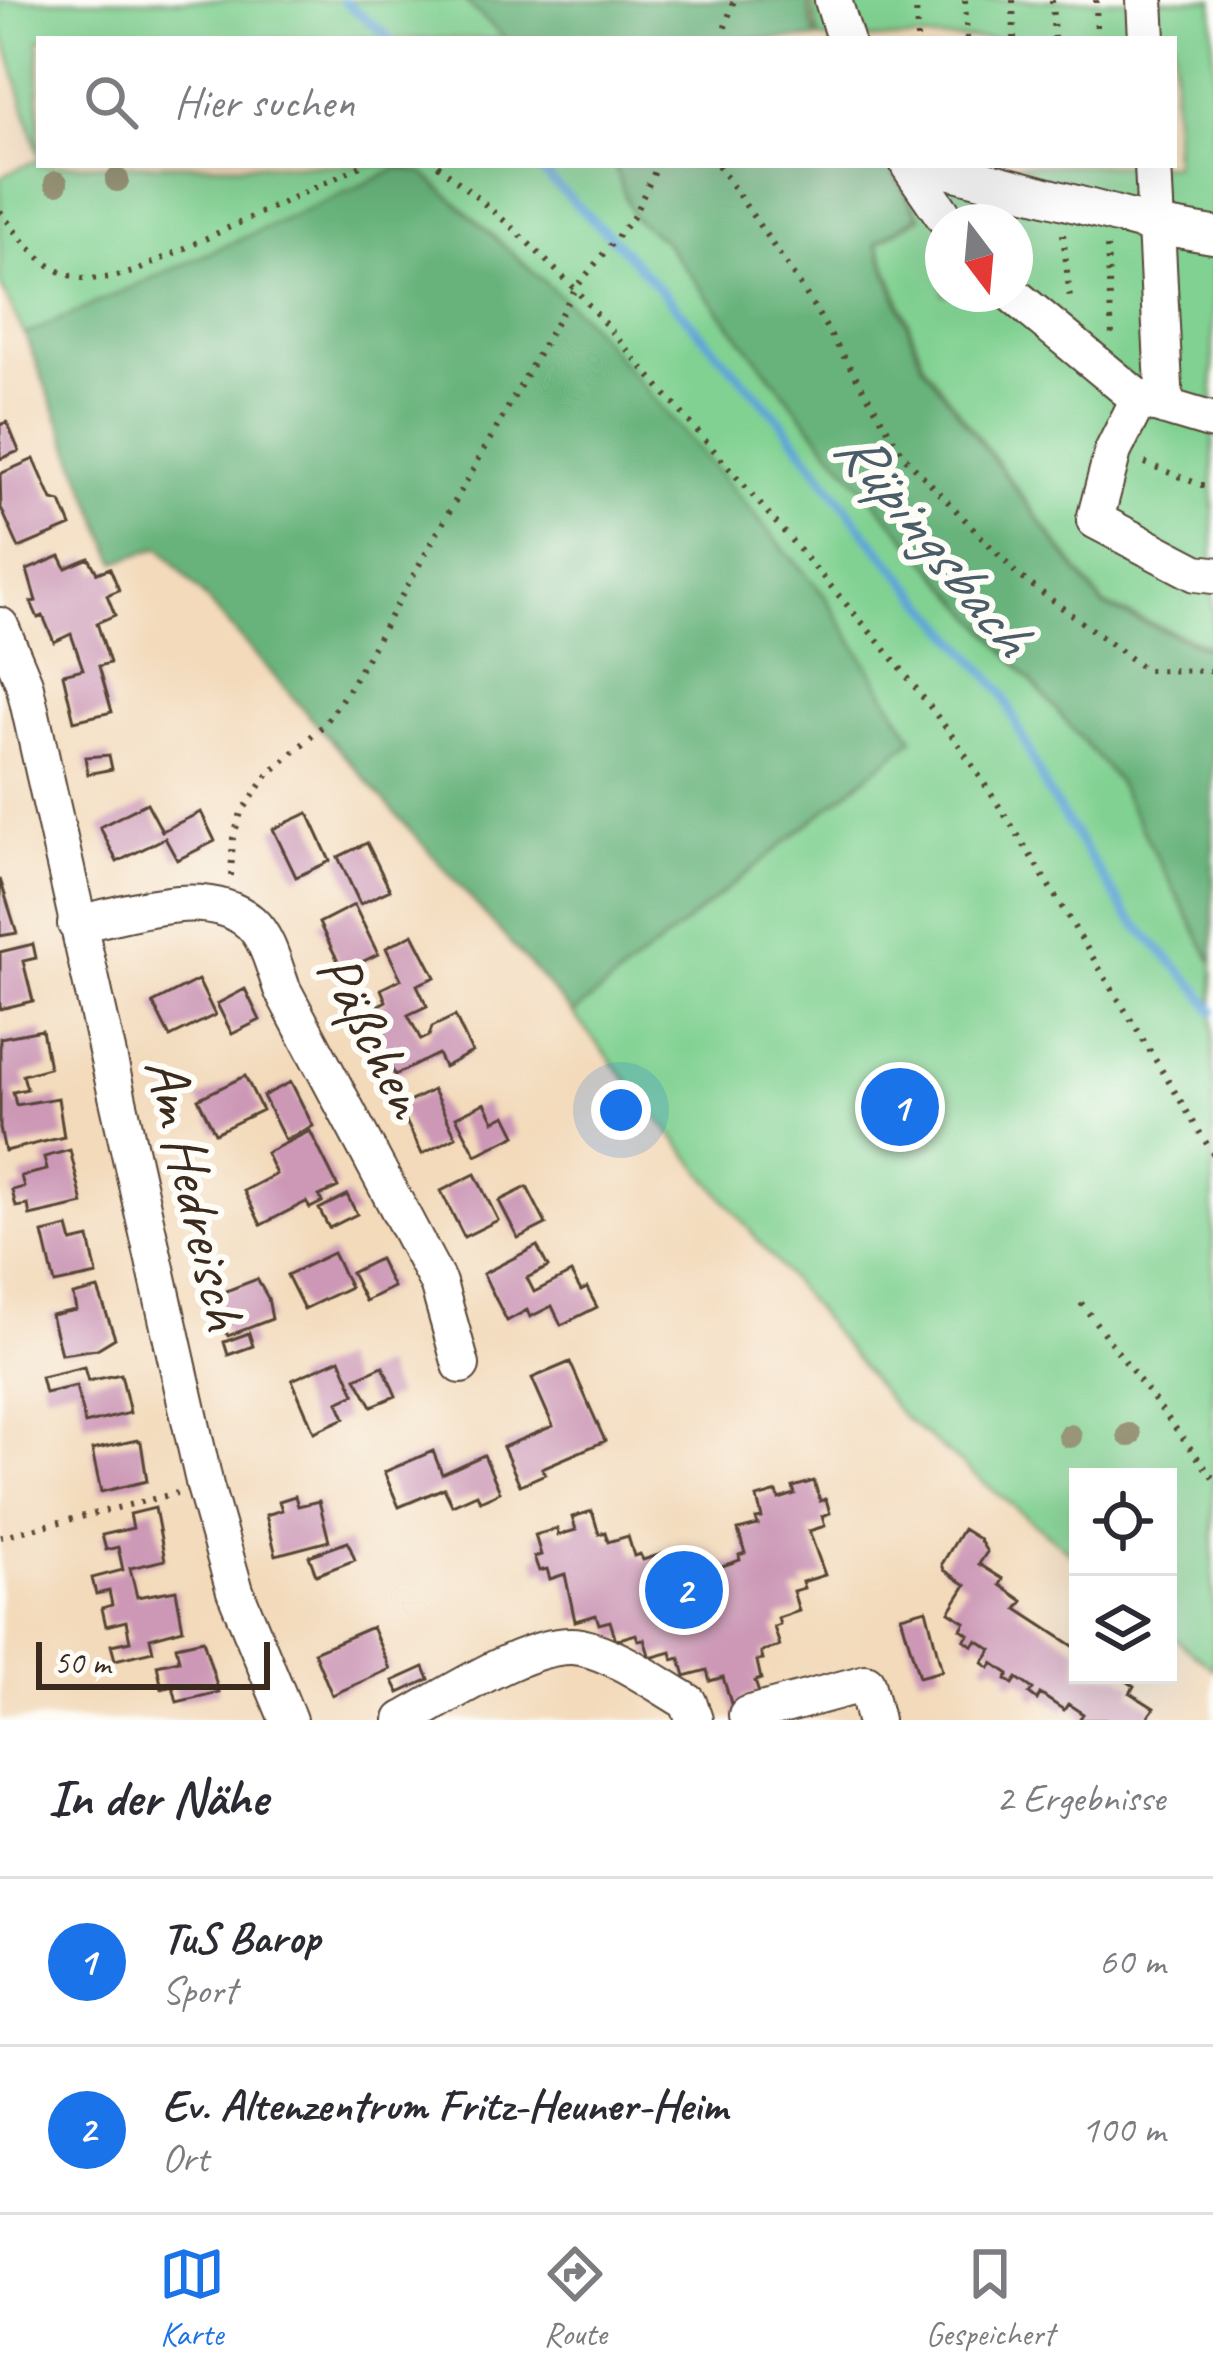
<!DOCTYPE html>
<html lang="de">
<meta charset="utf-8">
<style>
body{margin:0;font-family:Caveat,sans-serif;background:#f7f7f7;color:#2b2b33}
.controls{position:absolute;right:36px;bottom:36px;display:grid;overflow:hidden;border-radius:0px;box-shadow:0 12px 48px #0002}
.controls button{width:108px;height:108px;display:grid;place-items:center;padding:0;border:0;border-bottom:3px solid #e1e1e2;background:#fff;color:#2b2b33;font:60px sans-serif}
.compass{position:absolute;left:925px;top:204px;width:108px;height:108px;border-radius:50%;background:#fff;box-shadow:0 12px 48px #0002;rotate:164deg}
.scale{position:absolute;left:36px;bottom:30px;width:234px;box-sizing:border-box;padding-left:12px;border:6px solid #3b2a1e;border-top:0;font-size:33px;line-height:42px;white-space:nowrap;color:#3b2a1e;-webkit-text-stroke:9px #fdfcf7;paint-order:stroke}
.you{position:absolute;left:621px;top:1110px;width:42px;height:42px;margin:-30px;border:9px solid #fff;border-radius:50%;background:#1a73e8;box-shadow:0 0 0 18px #1a73e833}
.badge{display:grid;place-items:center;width:78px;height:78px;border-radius:50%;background:#1a73e8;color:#fff;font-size:39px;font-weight:700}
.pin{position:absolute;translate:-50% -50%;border:6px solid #fff;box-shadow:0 3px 12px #0006}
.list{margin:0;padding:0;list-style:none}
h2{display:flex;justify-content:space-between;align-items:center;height:156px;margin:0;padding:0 48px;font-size:51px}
h2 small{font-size:39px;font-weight:400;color:#7c7c81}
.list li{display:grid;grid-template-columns:78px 1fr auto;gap:36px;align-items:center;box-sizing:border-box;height:168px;padding:0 48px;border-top:3px solid #e1e1e2}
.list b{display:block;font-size:45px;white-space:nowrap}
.list p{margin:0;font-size:39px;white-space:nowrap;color:#7c7c81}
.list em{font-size:39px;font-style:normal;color:#7c7c81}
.icon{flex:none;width:66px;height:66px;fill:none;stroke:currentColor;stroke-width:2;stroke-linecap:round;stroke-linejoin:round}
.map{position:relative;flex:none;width:1213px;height:1720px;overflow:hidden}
.search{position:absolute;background:#fff;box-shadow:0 12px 48px #0002;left:36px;right:36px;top:36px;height:132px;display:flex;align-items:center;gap:30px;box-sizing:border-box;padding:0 42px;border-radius:0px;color:#7c7c81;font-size:45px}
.sheet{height:492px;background:#fff}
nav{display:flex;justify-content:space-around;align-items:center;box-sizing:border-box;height:168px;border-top:3px solid #e1e1e2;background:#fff;font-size:33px;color:#7c7c81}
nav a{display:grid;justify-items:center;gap:6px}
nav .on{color:#1a73e8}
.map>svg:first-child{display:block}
</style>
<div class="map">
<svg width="1213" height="1720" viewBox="0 0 1213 1720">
<rect width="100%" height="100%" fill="#fdfcf7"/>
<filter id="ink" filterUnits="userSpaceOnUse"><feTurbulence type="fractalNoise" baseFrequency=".00833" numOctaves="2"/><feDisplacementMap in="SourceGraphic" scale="24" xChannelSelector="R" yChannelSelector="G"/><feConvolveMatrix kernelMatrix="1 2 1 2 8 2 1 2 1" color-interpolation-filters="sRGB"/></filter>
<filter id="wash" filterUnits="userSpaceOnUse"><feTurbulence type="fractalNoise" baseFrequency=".004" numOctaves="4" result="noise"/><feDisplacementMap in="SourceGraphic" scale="48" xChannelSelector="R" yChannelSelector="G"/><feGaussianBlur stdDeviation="2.7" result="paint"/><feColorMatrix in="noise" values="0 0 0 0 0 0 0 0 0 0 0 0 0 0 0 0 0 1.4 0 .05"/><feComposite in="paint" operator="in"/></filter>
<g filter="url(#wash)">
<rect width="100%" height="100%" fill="#f3dabb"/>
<!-- green -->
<path fill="#81d192" stroke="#5e7e58" stroke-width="3" fill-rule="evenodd" d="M0,0H464L506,39H39V156L0,23Z
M811,0H1213V648L1103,604L925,366L878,243L921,217L891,165H1174V39H820ZM943,222H1015V294H943Z
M39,159V165H614L633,217L663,240L821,439L1115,778L1213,963V1669L1168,1633V1477H1078V1559L901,1415L573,1014L913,739L824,595L582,316L423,173L400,168L25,335L0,284V177Z"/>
<!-- forest -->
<path fill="#68b37c" stroke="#526e4d" stroke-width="3" d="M464,0H807L816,39H506Z
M614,165H889L918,216L876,243L922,364L1103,606L1213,651V963L1115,778L821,439L663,240L633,217Z
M400,168L423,173L582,316L824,595L913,739L573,1014L160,547L116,562L25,335Z"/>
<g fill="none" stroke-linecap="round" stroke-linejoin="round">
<!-- stream -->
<path stroke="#61a6d7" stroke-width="9" d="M343,0L391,39
M535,165L618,244L781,421L867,535L1002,692L1047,791L1127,915L1199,990L1213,1011"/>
</g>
<g id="blocks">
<!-- building -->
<path fill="#cc98b6" d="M7,422L19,451L0,459V425Z
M34,459L52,500L61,502L71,526L19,548L1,508L0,474Z
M60,556L66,568L89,558L97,573L110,568L119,590L107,595L115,615L97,623L110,663L99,666L112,712L74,721L63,674L83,669L71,634L54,642L43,616L38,618L31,602L36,601L27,570Z
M109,755L112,769L88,774L85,757Z
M147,803L162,831L201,812L215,841L177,860L165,838L117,862L100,827Z
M308,813L330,861L296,877L273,829Z
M367,843L390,890L360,904L338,857Z
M0,879L17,933L0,936Z
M354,905L378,954L343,971L319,923Z
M413,934L435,977L417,985L427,1006L408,1015L421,1040L429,1036L432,1027L455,1016L472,1052L444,1067L438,1054L395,1075L364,1013L386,1001L381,989L401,979L386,948Z
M33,944L36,958L23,961L33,1001L0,1009V952Z
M198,980L215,1015L170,1037L153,1003Z
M245,989L260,1020L232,1034L217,1004Z
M42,1030L49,1068L23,1075L27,1089L13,1092L16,1105L58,1098L64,1137L5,1151L0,1128V1038Z
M245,1076L262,1110L215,1133L198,1099Z
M291,1082L313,1126L285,1140L263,1096Z
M433,1090L456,1137L422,1154L399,1107Z
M485,1103L494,1121L506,1115L516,1135L476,1155L456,1117Z
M310,1131L338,1187L319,1196L322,1202L310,1208L306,1202L261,1225L244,1191L276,1174L266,1153Z
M70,1150L83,1204L30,1216L28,1205L16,1207L12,1190L24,1187L21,1176L47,1170L44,1157Z
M475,1174L498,1220L464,1237L441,1191Z
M527,1187L546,1224L518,1238L499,1201Z
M347,1195L357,1214L329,1228L319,1209Z
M68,1227L72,1242L89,1238L97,1275L55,1284L43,1233Z
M537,1246L548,1267L527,1278L534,1292L571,1273L581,1291L587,1288L597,1307L561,1325L552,1306L530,1317L527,1310L507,1321L483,1274Z
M333,1253L350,1287L304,1309L287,1275Z
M379,1259L393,1287L365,1301L351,1273Z
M257,1279L268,1298L272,1319L228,1336L217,1317L213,1296Z
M98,1289L115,1338L97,1349L61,1354L51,1315L76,1310L73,1295Z
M249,1333L253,1346L228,1355L224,1342Z
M340,1359L355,1394L338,1402L345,1418L314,1432L292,1380Z
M570,1362L605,1441L542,1468L545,1474L520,1485L503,1447L553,1426L532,1378Z
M383,1366L396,1396L372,1406L356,1378Z
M84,1367L88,1381L121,1374L130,1413L85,1424L76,1386L45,1393L41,1377Z
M137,1440L141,1442L147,1481L101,1492L92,1450Z
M433,1451L442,1474L484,1455L500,1492L480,1501L477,1494L452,1505L444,1488L399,1507L384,1472Z
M814,1481L820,1501L826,1499L830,1513L822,1516L825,1526L809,1531L825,1575L802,1582L804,1588L793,1591L799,1611L778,1618L780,1625L774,1627L780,1646L761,1652L763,1660L757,1661L761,1679L755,1681L759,1693L741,1698L749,1720H736L723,1677L710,1681L707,1670L685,1676L680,1658L673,1660L671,1652L650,1658L644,1639L638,1640L636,1634L616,1640L610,1621L599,1624L596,1615L575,1621L565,1574L550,1579L547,1569L539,1571L534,1557L541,1555L535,1535L557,1529L558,1535L576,1530L572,1517L592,1511L599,1534L605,1532L608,1542L628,1536L634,1556L640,1554L643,1560L662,1554L669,1576L677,1573L678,1578L698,1573L702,1584L722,1578L719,1567L740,1560L739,1555L745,1553L738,1530L758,1525L756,1519L762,1518L757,1498L777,1492L779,1499L795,1494L793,1487Z
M295,1496L298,1506L319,1501L329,1541L276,1555L266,1515L282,1510L279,1501Z
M155,1508L165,1560L130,1568L137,1597L176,1590L183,1629L150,1638L153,1651L115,1660L111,1645L130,1641L126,1621L106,1626L102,1608L112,1605L109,1591L96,1594L92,1578L123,1570L118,1547L106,1550L102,1535L133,1528L130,1514Z
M963,1529L979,1539L987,1552L979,1564L1003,1579L1000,1585L1023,1601L1017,1609L1078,1649V1675H1118L1134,1686L1130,1693L1154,1708L1146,1720H1079L1083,1714L1068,1704L1064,1710L1040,1694L1037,1700L1029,1694L1033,1689L1017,1678L1013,1684L1006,1679L1009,1674L993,1663L990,1668L983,1663L992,1650L977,1640L973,1646L964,1640L969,1634L961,1629L965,1622L949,1612L966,1585L944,1570L942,1564Z
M348,1542L355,1560L316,1575L309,1556Z
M926,1609L942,1671L919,1677L901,1616Z
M372,1627L390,1669L332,1695L314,1652Z
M203,1640L219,1692L177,1702L173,1686L162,1689L157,1665L179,1660L176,1646Z
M424,1667L429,1679L399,1693L393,1681Z"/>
</g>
</g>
<g filter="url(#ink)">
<use href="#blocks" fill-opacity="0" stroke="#574436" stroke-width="3"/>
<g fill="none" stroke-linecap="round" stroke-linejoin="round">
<!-- minor casing -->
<g stroke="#574436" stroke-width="40">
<path id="minor" d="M833,0L845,39
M1145,0L1147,39
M909,165L948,222
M929,165L1155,225L1213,235
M1153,165L1165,407
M1012,294L1139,399L1213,421
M1139,399L1113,451L1095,520L1196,573L1213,575
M0,626L24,683L205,1486L235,1591L288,1720
M76,924C126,915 205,884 250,922C268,938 274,967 282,989L438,1283L461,1365
M747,1715L866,1683L875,1720
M403,1720C446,1697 533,1638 581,1647C618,1655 655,1683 688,1702L694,1720"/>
</g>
<!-- path -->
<path stroke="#574436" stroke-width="6" stroke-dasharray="3 9" stroke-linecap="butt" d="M916,0L917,39
M965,0L967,39
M1013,0L1014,39
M1052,0L1054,39
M1096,0L1097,39
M721,39L734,0
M438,165L513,228L575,289L896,662L959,745L1016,832L1213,1154
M718,165L803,289L904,456L1018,575L1146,670L1213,671
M0,211C40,265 66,293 136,271L363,165
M1019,223L1020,263
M1063,234L1070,299
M1107,247L1112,335
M1145,463L1201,485H1213
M231,876L233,838L241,813L268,775L325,724L353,682L575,289L633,217L658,165
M1081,1303L1213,1478
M0,1537L177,1493"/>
<!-- minor -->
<use href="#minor" stroke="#fff" stroke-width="36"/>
</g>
<!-- trees -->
<g fill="#999578">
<circle cx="117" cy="180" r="12"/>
<circle cx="56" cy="183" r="12"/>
<circle cx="1129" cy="1435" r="12"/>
<circle cx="1070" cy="1436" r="12"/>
</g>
</g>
<g text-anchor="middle" stroke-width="12" stroke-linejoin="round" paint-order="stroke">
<!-- street labels -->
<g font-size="60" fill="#3b2a1e" stroke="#fdfcf7">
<text transform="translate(374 1034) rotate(63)" y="21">Päßchen</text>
<text transform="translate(197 1193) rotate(77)" y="21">Am Hedreisch</text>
</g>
<!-- water labels -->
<g font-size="63" font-style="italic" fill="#4a5c68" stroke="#fdfcf7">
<text transform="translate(935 540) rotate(51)" y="22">Rüpingsbach</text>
</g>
</g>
</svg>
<div class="controls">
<button><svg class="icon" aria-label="locate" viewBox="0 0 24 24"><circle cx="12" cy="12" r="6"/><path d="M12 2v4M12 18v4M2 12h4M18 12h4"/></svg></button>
<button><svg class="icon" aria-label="layers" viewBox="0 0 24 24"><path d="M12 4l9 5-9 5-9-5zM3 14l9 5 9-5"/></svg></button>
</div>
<svg class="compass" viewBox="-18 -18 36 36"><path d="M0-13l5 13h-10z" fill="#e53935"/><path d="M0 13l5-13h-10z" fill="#7c7c81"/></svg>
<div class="scale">50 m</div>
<div class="you"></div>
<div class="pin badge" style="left:900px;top:1107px">1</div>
<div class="pin badge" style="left:684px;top:1590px">2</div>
<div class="search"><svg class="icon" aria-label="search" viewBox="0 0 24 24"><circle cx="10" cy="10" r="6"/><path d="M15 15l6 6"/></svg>Hier suchen</div>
</div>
<section class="sheet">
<h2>In der Nähe<small>2 Ergebnisse</small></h2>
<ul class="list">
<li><span class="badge">1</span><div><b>TuS Barop</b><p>Sport</p></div><em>60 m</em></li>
<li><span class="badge">2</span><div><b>Ev. Altenzentrum Fritz-Heuner-Heim</b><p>Ort</p></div><em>100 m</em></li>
</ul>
</section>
<nav>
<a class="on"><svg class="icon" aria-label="map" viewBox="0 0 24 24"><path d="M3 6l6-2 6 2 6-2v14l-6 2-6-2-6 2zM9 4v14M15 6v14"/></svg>Karte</a>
<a><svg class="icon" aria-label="directions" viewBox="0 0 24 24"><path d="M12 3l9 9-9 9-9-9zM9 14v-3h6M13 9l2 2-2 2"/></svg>Route</a>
<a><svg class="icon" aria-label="saved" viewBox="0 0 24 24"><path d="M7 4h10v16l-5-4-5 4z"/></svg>Gespeichert</a>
</nav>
